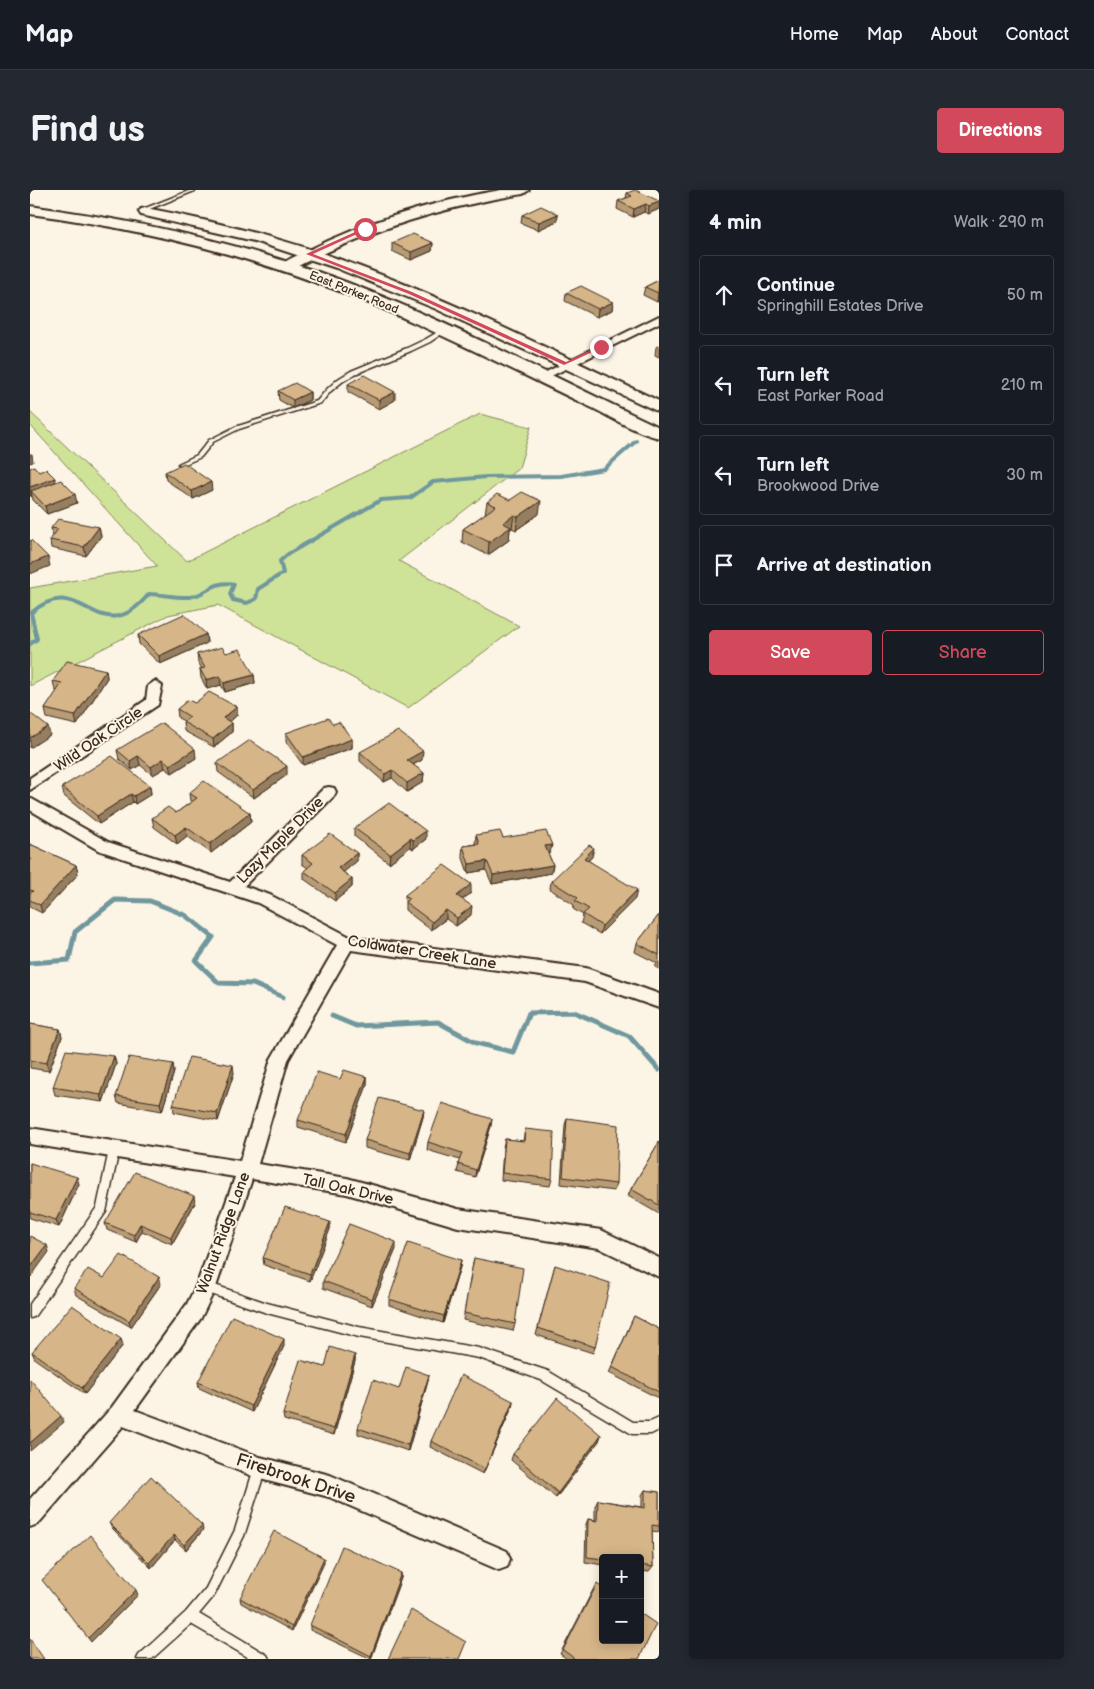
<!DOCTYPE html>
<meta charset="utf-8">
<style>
body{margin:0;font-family:"Balsamiq Sans",sans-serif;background:#242831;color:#f1f3f6}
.controls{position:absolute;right:15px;bottom:15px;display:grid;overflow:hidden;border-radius:5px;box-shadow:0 2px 12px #0003}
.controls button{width:45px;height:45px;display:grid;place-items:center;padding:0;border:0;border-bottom:1px solid #363941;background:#171b24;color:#f1f3f6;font:25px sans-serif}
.stop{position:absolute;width:15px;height:15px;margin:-11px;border:4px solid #d1495b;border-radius:50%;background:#fff}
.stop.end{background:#d1495b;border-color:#fff;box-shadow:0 1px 5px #0008}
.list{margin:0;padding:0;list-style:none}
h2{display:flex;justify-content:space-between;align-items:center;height:65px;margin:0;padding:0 20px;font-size:21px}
h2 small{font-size:16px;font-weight:400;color:#9ea1a6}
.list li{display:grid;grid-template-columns:32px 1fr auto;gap:15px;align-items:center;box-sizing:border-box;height:80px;margin:0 10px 10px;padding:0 10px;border:1px solid #363941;border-radius:5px}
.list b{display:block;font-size:19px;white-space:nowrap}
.list p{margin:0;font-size:16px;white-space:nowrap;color:#9ea1a6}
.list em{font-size:16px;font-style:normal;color:#9ea1a6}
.actions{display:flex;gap:10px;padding:15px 20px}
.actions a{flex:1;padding:11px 0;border:1px solid #d1495b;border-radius:5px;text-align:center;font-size:18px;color:#d1495b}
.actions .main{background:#d1495b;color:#fff}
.icon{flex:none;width:28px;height:28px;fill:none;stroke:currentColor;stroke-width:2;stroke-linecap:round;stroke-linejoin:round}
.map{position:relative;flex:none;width:629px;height:1469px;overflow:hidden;border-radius:5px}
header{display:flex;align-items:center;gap:30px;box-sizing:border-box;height:70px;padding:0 25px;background:#171b24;border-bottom:1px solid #363941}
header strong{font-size:24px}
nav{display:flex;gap:28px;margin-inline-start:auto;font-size:18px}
.intro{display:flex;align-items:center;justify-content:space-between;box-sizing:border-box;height:120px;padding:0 30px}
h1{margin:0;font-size:35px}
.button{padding:12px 22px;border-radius:5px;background:#d1495b;color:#fff;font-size:18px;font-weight:700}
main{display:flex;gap:30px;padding:0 30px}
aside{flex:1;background:#171b24;border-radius:5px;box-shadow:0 2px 12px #0003}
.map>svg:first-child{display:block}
</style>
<header>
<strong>Map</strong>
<nav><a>Home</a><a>Map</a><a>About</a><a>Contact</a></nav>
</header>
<div class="intro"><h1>Find us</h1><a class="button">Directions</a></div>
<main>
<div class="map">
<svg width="629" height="1469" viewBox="0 0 629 1469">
<rect width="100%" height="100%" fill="#fcf5e5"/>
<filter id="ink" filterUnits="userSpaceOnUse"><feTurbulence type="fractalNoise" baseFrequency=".02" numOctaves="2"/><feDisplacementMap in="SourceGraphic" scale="10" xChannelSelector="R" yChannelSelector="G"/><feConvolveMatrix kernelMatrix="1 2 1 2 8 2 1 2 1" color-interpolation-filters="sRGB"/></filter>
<g filter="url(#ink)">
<!-- green -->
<path fill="#cee398" stroke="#84865b" d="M0,222L157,371L450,224L501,237L489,278L369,371L489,436L378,518L188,415L138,425L0,496V398L127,376L0,235Z"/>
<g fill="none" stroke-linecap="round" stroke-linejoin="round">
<!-- stream-far1 -->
<path stroke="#6f979d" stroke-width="4" d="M0,454L7,449L1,423C52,378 68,465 119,404C132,404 146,408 159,407C178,405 182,390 204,394L200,404L203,410L217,413L226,409L228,399L253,383L250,371L258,364L351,310L380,308L403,292L456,287L531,286L574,279L606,251"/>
<!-- stream -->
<path stroke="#6f979d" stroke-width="5" d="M0,773L39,770L45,742L85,710L120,711L155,725L183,747L166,771L189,793L223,794L253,807
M302,826L326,836L408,832L446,853L483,862L499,823L544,822L599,846L629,880"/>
<!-- service casing -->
<g stroke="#3b2a1e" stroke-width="3">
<path id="service" d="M161,0H167L112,22L108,21Z
M411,140L416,141L400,152L381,161L325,184L312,192L301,201L291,213L209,239L183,252L171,267L153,275L148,274L167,265L179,250L205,237L287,211L297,199L308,189L321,181L377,158L396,149Z
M84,956L88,957L89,960L76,1022L4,1127L0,1128V1114L67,1017L79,960L80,957Z
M176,1092L237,1113L329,1137L449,1158L518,1181L603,1232H620L629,1228V1240L621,1244H602L511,1190L449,1168L329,1147L237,1123L172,1101L171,1097L172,1093Z
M230,1272L234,1274L236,1278L214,1346L184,1406L169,1424L237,1465L239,1469H221L161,1434L122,1469H107L109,1465L156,1422L176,1398L205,1340L224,1278L226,1274Z"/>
</g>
<!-- minor casing -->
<g stroke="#3b2a1e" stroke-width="4">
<path id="minor" d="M629,126V133L515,189L511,190L506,187Z
M125,491L132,496L128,515L0,600V588L116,510L118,496Z
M299,597L304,598L306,602L304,606L214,696L240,705L320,747L556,778L629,804V818L555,792L321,760L258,870L228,974L317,988L428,1019L571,1040L629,1068V1087L569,1058L428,1037L317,1004L222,989L186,1097L171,1128L105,1220L230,1267L300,1285L477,1361L480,1369L477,1377L469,1380L299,1307L230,1289L93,1236L8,1334L0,1337V1309L82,1217L157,1114L167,1094L205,987L0,954V938L210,971L241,869L307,755L228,713L68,660L0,620V608L78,652L200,692L294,598Z"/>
</g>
<!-- tertiary casing -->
<g stroke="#3b2a1e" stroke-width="4">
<path id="tertiary" d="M471,0H499L493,4C411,17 336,41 262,79H252L251,76C256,69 269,65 277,61C337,31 405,11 471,0Z"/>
</g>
<!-- secondary casing -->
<g stroke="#3b2a1e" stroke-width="4">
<path id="secondary" d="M0,16C104,30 207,52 305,88C416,129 522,187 629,237V248C603,242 578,225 554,214C498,187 443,160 387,134C263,76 135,42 0,24Z
M116,18C184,31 252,48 317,72C424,111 526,163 629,211V222L406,119L306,78L224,51L111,25L109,22L111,19Z"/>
</g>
<!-- service -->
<use href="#service" fill="#fcf5e5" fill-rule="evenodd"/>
<!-- minor -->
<use href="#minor" fill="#fcf5e5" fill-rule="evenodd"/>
<!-- tertiary -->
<use href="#tertiary" fill="#fcf5e5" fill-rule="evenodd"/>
<!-- secondary -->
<use href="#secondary" fill="#fcf5e5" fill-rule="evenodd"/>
</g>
<!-- wall -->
<path fill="#b89c76" stroke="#3b2a1e" d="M597,3L629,19L618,24L614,22L603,27L587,19L588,11L596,8Z
M528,24L527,31L508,40L491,33L492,25Z
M362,53H403L402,61L381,70L362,61Z
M629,90V111L627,112L613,105L615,97Z
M536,103L583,112L582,120L567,127L535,111Z
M629,155V167L625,165L626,157Z
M318,194L365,210L349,219L318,202Z
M248,201L280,202V210L263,218L249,210Z
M0,278L9,282L25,292L47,313L17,324L3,310L2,306H0Z
M135,282L182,300L163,309L136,290Z
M457,312L509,324L486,340L482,338L480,339L479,350L458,365L432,352L433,339L455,324Z
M69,337L71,346L56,366L21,358L20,350L23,346L21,338Z
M176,444L177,453L130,474L109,454L108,445Z
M196,463L224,485L225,493L195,502L191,495L177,499L171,488L170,479H172L168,472L167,464Z
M76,480L77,488L47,535L17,528L15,519L28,501L25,500L23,491Z
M165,513L207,517V525L200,532L202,533V542L184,557L154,541L153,532L154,531L148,528L147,519Z
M303,534L322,549V558L273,575L256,552V543Z
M87,560L166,568L142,583L135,578L123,585L110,575L102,580L89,569Z
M330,562L392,570L383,575L394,583L393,592L377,602L362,588L354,592L330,571Z
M187,573L257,585L224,608L188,582Z
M120,596L121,604L105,614L103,612L69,634L34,606L32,597Z
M159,603L220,623L221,632L181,663L157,646L147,654L124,637L122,628L146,623L161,612L160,611Z
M324,638L396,649L383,659L380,657L359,673L324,646Z
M446,645L473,648L520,663H518L523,675L521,683L462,694L456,680L438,683L432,665L433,656L445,654Z
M0,654L46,675L48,684L12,723L0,717Z
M327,663V671L313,682L322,689V697L305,711L274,689V681L278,678L272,674V665Z
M562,667L558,670L605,709L570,744L551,733L553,725L543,719L544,715L520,699L521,691Z
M441,703L432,710L441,725L426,736L416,729L401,740L375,720V705Z
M629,725V779L625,777L627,773L605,762L607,753Z
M0,834L30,839L32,847L19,881L0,878Z
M84,866L86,874L73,912L25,905L23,897Z
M143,874L144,882L132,921L88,913L86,906Z
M204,883L188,931L144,922L143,915Z
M337,887V895L316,952L268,937V930Z
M394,920L393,927L380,970L335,958V950Z
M537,928L586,994L584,1001L531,994L535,935Z
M461,936L445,987L427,982L430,970L397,960L398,952Z
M495,939L522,989L520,996L471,990L473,957L475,949L493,951Z
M629,952V1024L598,1006L601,999Z
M0,973L49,994L29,1037L0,1028Z
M165,1013L142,1054L112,1041L106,1052L77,1040L75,1033Z
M300,1032V1039L280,1091L234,1075L233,1068Z
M366,1059L342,1116L293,1098V1091Z
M444,1068L485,1134L483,1141L433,1130Z
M431,1070L430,1077L413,1133L359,1115V1109Z
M525,1075L565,1157L563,1163L506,1145Z
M74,1088L131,1094L101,1137L46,1105L44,1098Z
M604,1126L629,1139V1206L628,1208L579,1183Z
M93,1155L55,1204L5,1169L2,1162Z
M254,1156L222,1222L169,1198L168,1192Z
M325,1165V1171L304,1245L254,1230L253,1224L295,1177Z
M399,1185L398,1191L378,1261L328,1244V1238L369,1199Z
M483,1211L482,1217L453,1284L400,1257L401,1251Z
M571,1245L569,1251L526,1308L481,1270L483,1264Z
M615,1300L629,1302V1342L622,1341L623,1377L619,1382L610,1381V1368H573V1375L555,1372L556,1334L558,1329L565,1330V1316L568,1310L612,1317V1305Z
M79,1333L173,1340L156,1360L145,1350L121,1378L82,1338Z
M294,1373L262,1441L211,1413L210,1408Z
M371,1383V1388L341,1469L280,1440V1435Z
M564,1398L609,1469H537L530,1464Z"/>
<!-- shaded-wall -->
<path fill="#967f60" stroke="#3b2a1e" d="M629,12V19L618,24L619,16Z
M616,14L614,22L603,27L604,19Z
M528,24L527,31L508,40L509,32Z
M403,53L402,61L381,70V62Z
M628,103H629V111L627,112Z
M583,112L582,120L567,127L568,119Z
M280,202V210L263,218V210Z
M365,202V210L349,219V210Z
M0,264H2L3,272L0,273Z
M25,288L26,297L1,301L2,306H0V297Z
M181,292L182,300L163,309L162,301Z
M45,304L47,313L17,324L15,316Z
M511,311L509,324L486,340L488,327Z
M484,325L482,338L480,339L479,350L458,365L459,352L473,333Z
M69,337L71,346L56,366L54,357Z
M18,367L20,376L0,384V374Z
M176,444L177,453L130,474L129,466Z
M76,480L77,488L47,535L45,526Z
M224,485L225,493L195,502L194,493Z
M190,486L191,495L177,499L176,490Z
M207,517V525L194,537L193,528Z
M202,533V542L184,557L183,549Z
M18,537L20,545L0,558V548Z
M322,549V558L273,575V567Z
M165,559L166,568L142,583L140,575Z
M393,561L392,570L377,578V570Z
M108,566L110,575L102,580L100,571Z
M133,569L135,578L123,585L121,577Z
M257,576V585L224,608L223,600Z
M362,580V588L354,592L355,584Z
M394,583L393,592L377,602V593Z
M120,596L121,604L105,614L104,606Z
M101,604L103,612L69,634L67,626Z
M220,623L221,632L181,663L180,654Z
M156,637L157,646L147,654L145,645Z
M396,641V649L383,659V650Z
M381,648L380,657L359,673L360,664Z
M522,655L520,663L513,664L515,656Z
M564,658L562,667L552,676L554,668Z
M327,663V671L308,687V678Z
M457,671L456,680L438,683L439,674Z
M46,675L48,684L12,723L10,715Z
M523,675L521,683L462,694L463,685Z
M322,689V697L305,711V703Z
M441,694V703L426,714L427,706Z
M607,700L605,709L570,744L572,736Z
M442,716L441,725L426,736L427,728Z
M416,720V729L401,740L402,732Z
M30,839L32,847L19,881L16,873Z
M84,866L86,874L73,912L71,905Z
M143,874L144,882L132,921L130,913Z
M203,875L204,883L188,931L187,923Z
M337,887V895L316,952V944Z
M394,920L393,927L380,970V963Z
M462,929L461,936L445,987L446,980Z
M47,987L49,994L29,1037L26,1030Z
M164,1006L165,1013L142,1054L141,1047Z
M300,1032V1039L280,1091V1084Z
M110,1034L112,1041L106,1052L104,1045Z
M366,1052V1059L342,1116V1109Z
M17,1055L19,1062L0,1088V1078Z
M431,1070L430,1077L413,1133L414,1126Z
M129,1087L131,1094L101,1137L99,1131Z
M91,1149L93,1155L55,1204L52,1198Z
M254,1149V1156L222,1222L221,1216Z
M325,1165V1171L304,1245V1239Z
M399,1185L398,1191L378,1261V1255Z
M483,1211L482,1217L453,1284L455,1279Z
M31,1226L34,1232L0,1261V1253Z
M571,1245L569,1251L526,1308L528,1303Z
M172,1335L173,1340L156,1360L154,1355Z
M144,1345L145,1350L121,1378L119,1373Z
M294,1368V1373L262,1441V1437Z
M371,1383V1388L341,1469V1466Z
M106,1400L108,1405L61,1452L58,1448Z"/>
<!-- building -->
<path fill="#d6b589" stroke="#3b2a1e" d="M605,0L629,11V12L619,16L616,14L604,19L588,11L602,6L597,3Z
M511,16L528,24L509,32L492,25Z
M383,44L403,53L381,62L362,53Z
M629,90L628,103L615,97Z
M551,96L583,112L568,119L536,103Z
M334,185L365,202L349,210L318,194Z
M265,193L280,202L263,210L248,201Z
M154,273L181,292L162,301L135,282Z
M4,276L9,282L16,279L25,288L0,297V278Z
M31,290L45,304L15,316L1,301Z
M492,302L511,311L488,327L484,325L473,333L481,337L459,352L433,339L466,316L457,312L467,304L480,310Z
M28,329L69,337L54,357L20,350L28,339L21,338Z
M1,350L18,367L0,374V351Z
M154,424L176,444L129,466L108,445Z
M192,457L196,463L210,459L224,485L194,493L190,486L176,490L170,479L175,478L167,464Z
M37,471L76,480L45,526L15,519L32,493L23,491Z
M179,502L207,517L193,528L202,533L183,549L153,532L160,527L147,519L158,510L165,513Z
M0,523L18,537L0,548Z
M298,528L303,534L309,532L322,549L273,567L256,543Z
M132,533L165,559L140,575L133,569L121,577L108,566L100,571L87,560Z
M368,541L393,561L377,570L394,583L377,593L362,580L355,584L330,562Z
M220,550L257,576L223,600L187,573Z
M82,566L120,596L104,606L101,604L67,626L32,597Z
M174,591L220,623L180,654L156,637L145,645L122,628L138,617L146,623L167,608L159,603Z
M359,613L396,641L383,650L381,648L360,664L324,638Z
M470,641L473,648L516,641L522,655L515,656L523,675L463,685L457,671L439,674L433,656L449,654L446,645Z
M300,644L327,663L308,678L322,689L305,703L274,681L283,673L272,665Z
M0,654L46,675L10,715L0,710V704L3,701L0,700Z
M559,655L564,658L554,668L607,700L572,736L553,724L559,719L545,711L548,708L521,691Z
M414,675L441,694L427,706L442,716L427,728L416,720L402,732L375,712L379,709L375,705Z
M629,725V765L607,753Z
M0,834L30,839L16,873L0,870Z
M36,860L84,866L71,905L23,897Z
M99,867L143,874L130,913L86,906Z
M159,867L203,875L187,923L143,915Z
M314,880L337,887L316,944L268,930L287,882L310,889Z
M349,908L394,920L380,963L335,950Z
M412,913L462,929L446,980L428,974L432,963L398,952Z
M537,928L588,935L586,994L533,987Z
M495,939L524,942L522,989L472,983L475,949L494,951Z
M629,952V1015L601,999Z
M0,973L47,987L26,1030L0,1022Z
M105,982L164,1006L141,1047L110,1034L104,1045L75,1033Z
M255,1017L300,1032L280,1084L233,1068Z
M319,1034L366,1052L342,1109L293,1091Z
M0,1046L17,1055L0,1078Z
M378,1053L431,1070L414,1126L359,1109Z
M91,1065L129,1087L99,1131L44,1098L58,1079L74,1088Z
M444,1068L493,1078L485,1134L434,1123Z
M525,1075L580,1093L565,1157L508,1138Z
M42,1115L91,1149L52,1198L2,1162Z
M202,1126L254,1149L221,1216L168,1192Z
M604,1126L629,1139V1202L582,1177Z
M300,1157L325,1165L304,1239L253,1224L270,1170L295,1177Z
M376,1177L399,1185L378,1255L328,1238L343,1190L369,1199Z
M431,1185L483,1211L455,1279L401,1251Z
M0,1189L31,1226L0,1253Z
M527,1208L571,1245L528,1303L483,1264Z
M121,1286L172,1335L154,1355L144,1345L119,1373L79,1333Z
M615,1300L629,1302V1336L622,1335L623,1377L610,1375V1368H573V1369L557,1367L558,1329L567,1331L568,1310L615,1318Z
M244,1341L294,1368L262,1437L210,1408Z
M60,1345L106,1400L58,1448L12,1390Z
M312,1356L371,1383L341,1466L280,1435Z
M567,1394L573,1398V1450H610V1423L626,1434L609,1469H545L533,1460Z
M381,1420L436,1452L429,1469H358Z
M0,1449L14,1469H0Z"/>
</g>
<!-- route -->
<path fill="#d1495b" d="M334,38L338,39L283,64L382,102L536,172L569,156L573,157L534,175L379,104L276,64Z"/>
<g text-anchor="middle" stroke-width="4" stroke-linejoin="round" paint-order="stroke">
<!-- far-street labels -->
<g font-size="12" fill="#3b2a1e" stroke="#fcf5e5">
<text transform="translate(324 102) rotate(22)" y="4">East Parker Road</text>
</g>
<!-- street labels -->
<g font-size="15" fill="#3b2a1e" stroke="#fcf5e5">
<text transform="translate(68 549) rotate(-34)" y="5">Wild Oak Circle</text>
<text transform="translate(250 650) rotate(-45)" y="5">Lazy Maple Drive</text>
<text transform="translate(392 762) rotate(9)" y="5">Coldwater Creek Lane</text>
<text transform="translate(318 999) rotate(13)" y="5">Tall Oak Drive</text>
<text transform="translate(193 1043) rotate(-70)" y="5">Walnut Ridge Lane</text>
</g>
<!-- near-street labels -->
<g font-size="18" fill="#3b2a1e" stroke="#fcf5e5">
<text transform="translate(266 1288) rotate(18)" y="6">Firebrook Drive</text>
</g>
</g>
</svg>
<div class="controls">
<button>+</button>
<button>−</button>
</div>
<div class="stop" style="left:335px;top:39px"></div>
<div class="stop end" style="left:571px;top:157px"></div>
</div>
<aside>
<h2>4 min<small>Walk · 290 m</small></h2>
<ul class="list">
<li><svg class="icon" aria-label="ahead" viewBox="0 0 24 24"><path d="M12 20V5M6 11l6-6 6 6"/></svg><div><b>Continue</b><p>Springhill Estates Drive</p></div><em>50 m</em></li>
<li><svg class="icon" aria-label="left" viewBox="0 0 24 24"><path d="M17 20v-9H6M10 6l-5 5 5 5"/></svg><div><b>Turn left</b><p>East Parker Road</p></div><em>210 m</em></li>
<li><svg class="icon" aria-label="left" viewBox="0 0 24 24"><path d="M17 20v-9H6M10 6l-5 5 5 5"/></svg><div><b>Turn left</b><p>Brookwood Drive</p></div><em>30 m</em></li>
<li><svg class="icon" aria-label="arrive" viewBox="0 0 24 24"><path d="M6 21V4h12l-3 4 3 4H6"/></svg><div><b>Arrive at destination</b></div></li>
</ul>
<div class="actions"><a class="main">Save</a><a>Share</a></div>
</aside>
</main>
